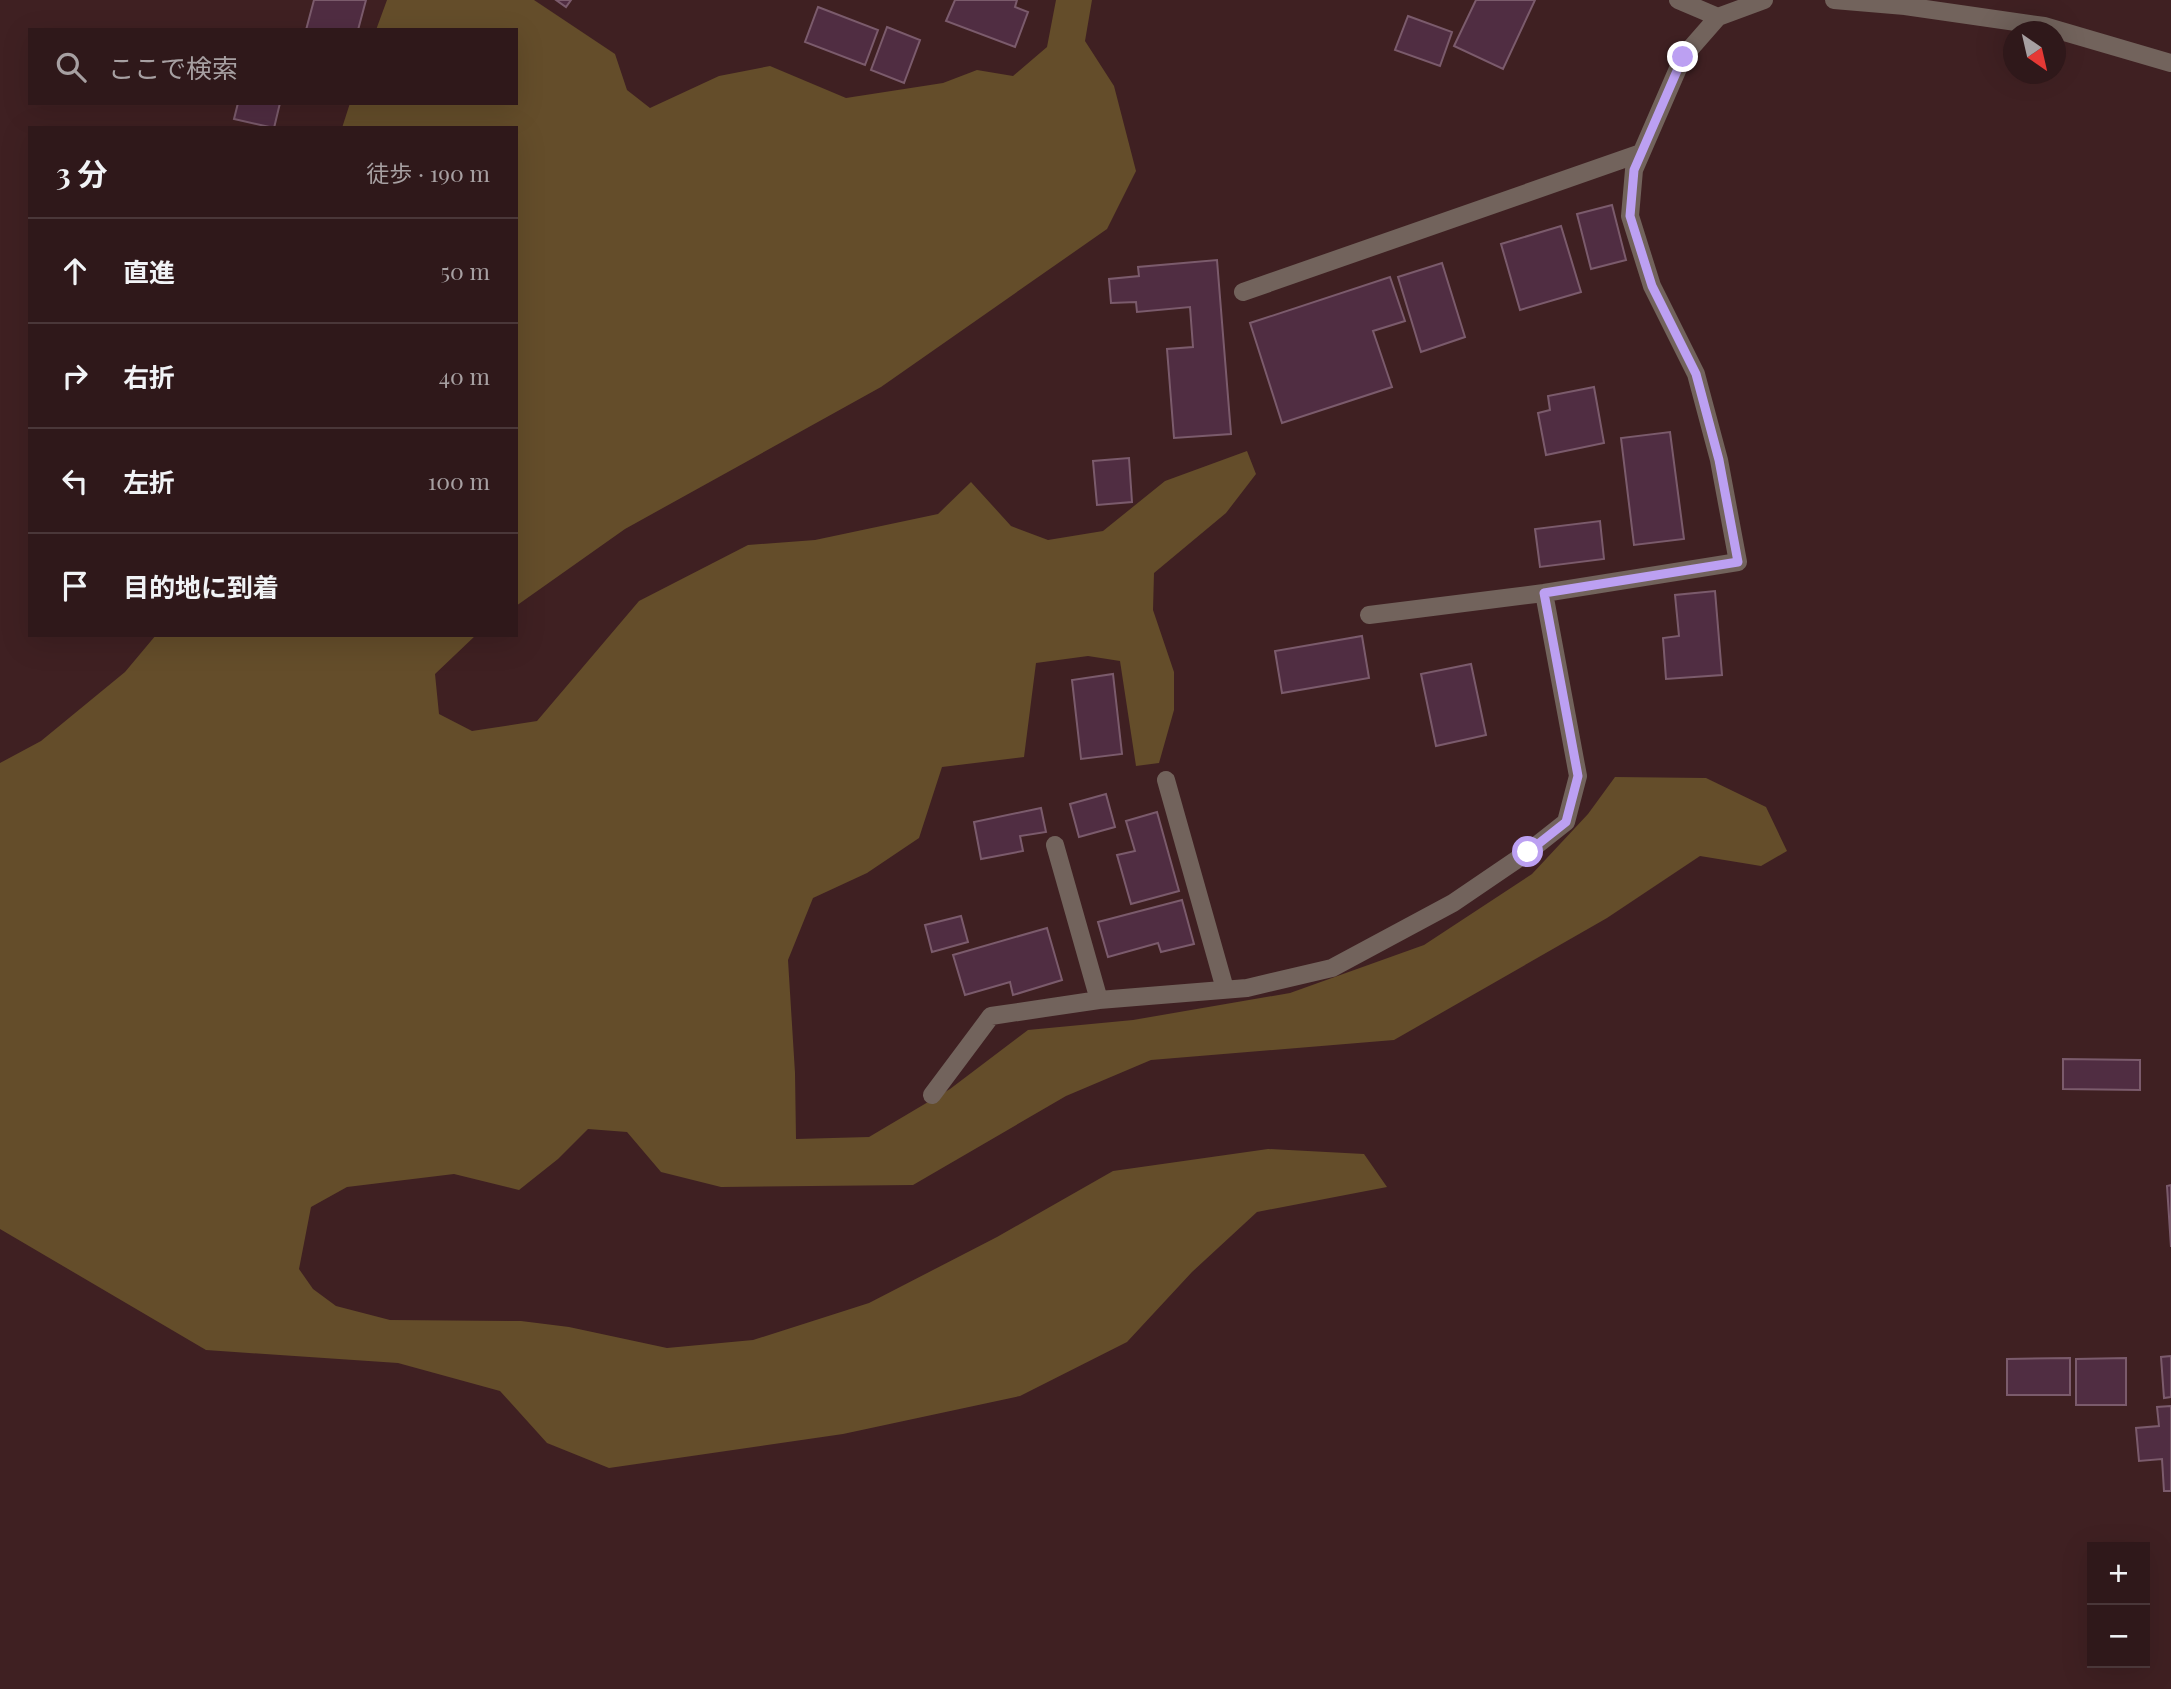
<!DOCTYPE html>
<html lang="ja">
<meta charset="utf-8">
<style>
body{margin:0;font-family:"Playfair Display","Noto Sans JP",serif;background:#3b2527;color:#f1f3f6}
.controls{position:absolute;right:21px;bottom:21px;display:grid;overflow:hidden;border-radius:0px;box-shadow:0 7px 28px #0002}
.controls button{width:63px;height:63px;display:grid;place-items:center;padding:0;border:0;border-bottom:2px solid #4a3739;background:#2f181a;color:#f1f3f6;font:35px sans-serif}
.compass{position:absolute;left:2003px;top:21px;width:63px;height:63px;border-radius:50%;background:#2f181a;box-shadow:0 7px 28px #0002;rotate:146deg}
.stop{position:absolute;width:21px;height:21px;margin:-16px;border:5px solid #bca0f2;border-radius:50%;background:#fff}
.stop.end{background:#bca0f2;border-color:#fff;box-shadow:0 2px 7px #0008}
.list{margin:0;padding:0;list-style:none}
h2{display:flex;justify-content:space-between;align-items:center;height:91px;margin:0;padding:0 28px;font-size:30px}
h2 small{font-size:23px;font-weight:400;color:#a7a0a2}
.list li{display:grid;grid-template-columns:46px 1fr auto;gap:21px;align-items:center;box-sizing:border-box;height:105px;padding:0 28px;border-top:2px solid #4a3739}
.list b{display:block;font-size:26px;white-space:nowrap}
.list em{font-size:23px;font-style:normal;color:#a7a0a2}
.icon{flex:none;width:38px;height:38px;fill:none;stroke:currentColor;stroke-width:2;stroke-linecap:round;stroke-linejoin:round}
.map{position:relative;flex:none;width:2171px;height:1689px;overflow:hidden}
.search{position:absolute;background:#2f181a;box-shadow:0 7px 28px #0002;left:28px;top:28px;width:490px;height:77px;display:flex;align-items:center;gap:18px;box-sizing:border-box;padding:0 24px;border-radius:0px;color:#a7a0a2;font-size:26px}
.panel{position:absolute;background:#2f181a;box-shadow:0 7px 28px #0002;left:28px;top:126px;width:490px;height:511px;border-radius:0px}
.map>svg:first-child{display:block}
</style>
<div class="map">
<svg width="2171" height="1689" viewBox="0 0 2171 1689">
<rect width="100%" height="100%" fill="#3f2022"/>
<!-- forest -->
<path fill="#644d2a" d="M387,0H534L615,54L627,90L650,108L719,76L770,66L846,98L943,83L977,70L1013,76L1047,47L1056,0H1092L1085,41L1114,86L1136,171L1107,229L881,387L625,529L516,606V128H342L350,103H516V30H376Z
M1247,451L1256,474L1226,513L1154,573L1153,610L1174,672V710L1159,763L1136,766L1120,661L1088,656L1036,663L1024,757L942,767L919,838L867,873L813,898L788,960L795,1073L796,1139L869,1137L950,1089L1028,1030L1133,1020L1290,993L1424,945L1532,874L1588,814L1615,777L1706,778L1766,807L1787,851L1761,866L1700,856L1607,918L1394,1040L1151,1060L1066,1096L913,1185L721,1187L661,1172L627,1132L588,1129L558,1159L519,1190L454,1174L347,1187L311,1207L299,1269L313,1289L336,1306L390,1320L521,1321L569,1327L667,1348L753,1340L869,1303L997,1237L1113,1171L1268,1149L1364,1154L1387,1187L1257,1212L1192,1272L1127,1342L1020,1396L843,1434L609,1468L547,1443L500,1391L398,1363L206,1350L0,1229V763L41,741L125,672L156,635H476L435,674L439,714L472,731L537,721L639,601L748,545L815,540L938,514L971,482L1011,526L1048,540L1103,531L1165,481Z"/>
<!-- building -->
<path fill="#502d42" stroke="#7b5b6c" stroke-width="2" d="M314,0H366L358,30H306Z
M556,0H571L566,7Z
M955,0H1017L1015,7L1028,12L1015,47L946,21Z
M1476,0H1535L1503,69L1454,46Z
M818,7L878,30L865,65L805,42Z
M1408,16L1452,32L1440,66L1395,50Z
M887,27L920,40L904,83L871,70Z
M238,103H280L274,128L234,119Z
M1612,205L1626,260L1591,269L1577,214Z
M1561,226L1581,292L1520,310L1501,244Z
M1217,260L1231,434L1174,438L1167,349L1193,347L1190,307L1137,312L1136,302L1111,303L1109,279L1139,276L1138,267Z
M1442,263L1465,337L1421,352L1398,277Z
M1390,277L1405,321L1373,331L1392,387L1282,423L1250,323Z
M1594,387L1604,443L1546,455L1538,413L1550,410L1548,396Z
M1670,432L1684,539L1634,545L1621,438Z
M1129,458L1132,502L1097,505L1093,461Z
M1600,521L1604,559L1540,567L1535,529Z
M1715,591L1722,675L1666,679L1663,638L1679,636L1675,595Z
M1362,636L1369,678L1282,693L1275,651Z
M1471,664L1486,735L1436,746L1421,674Z
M1113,674L1122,754L1081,759L1072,680Z
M1106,794L1115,827L1079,837L1070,804Z
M1041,808L1046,832L1020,836L1023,851L981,859L974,822Z
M1157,812L1179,891L1131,904L1117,855L1135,851L1126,821Z
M1182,900L1194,944L1161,952L1158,943L1108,957L1098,922Z
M961,916L968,942L932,952L925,925Z
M1047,928L1062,980L1013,995L1010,982L965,995L953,955Z
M2063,1059L2140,1060V1090L2063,1089Z
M2171,1185V1247L2167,1186Z
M2171,1356V1397L2164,1398L2161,1357Z
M2070,1358V1395H2007V1359Z
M2126,1358V1405H2076V1359Z
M2171,1406V1491H2164L2162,1459L2139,1461L2136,1428L2159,1426L2157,1407Z"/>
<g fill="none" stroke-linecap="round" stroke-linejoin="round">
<!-- street -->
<path stroke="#72635c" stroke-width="18" d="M1678,0L1718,17L1764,0
M1834,0L1905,6L2044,26L2171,63
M1243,292L1641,153
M1369,615L1544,593
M1166,780L1225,989
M1055,845L1099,1000
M932,1095L991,1016L1099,1000L1247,988L1332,968L1453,903L1528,852L1566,822L1578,776L1544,593L1738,562L1719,460L1696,374L1652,286L1630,216L1634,170L1683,57L1718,17"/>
</g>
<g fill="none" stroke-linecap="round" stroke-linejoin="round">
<!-- route -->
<path stroke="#bca0f2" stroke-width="9" d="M1528,852L1566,822L1578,776L1544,593L1738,562L1719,460L1696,374L1652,286L1630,216L1634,170L1683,57"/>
</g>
</svg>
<div class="controls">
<button>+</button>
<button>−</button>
</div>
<svg class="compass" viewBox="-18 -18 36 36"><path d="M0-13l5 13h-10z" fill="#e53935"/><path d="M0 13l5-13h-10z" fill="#a7a0a2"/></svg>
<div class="stop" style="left:1528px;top:852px"></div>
<div class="stop end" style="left:1683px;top:57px"></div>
<div class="search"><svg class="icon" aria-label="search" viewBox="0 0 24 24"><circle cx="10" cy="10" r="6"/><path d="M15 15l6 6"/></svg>ここで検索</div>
<section class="panel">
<h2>3 分<small>徒歩 · 190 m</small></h2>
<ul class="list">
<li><svg class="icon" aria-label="ahead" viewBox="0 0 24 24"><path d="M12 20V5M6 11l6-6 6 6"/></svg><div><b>直進</b></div><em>50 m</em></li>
<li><svg class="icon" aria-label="right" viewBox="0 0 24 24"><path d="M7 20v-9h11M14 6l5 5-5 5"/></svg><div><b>右折</b></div><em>40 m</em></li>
<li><svg class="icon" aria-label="left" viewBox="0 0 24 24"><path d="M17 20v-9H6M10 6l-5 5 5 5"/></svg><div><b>左折</b></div><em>100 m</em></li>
<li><svg class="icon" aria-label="arrive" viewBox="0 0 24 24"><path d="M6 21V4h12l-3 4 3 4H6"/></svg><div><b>目的地に到着</b></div></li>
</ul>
</section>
</div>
